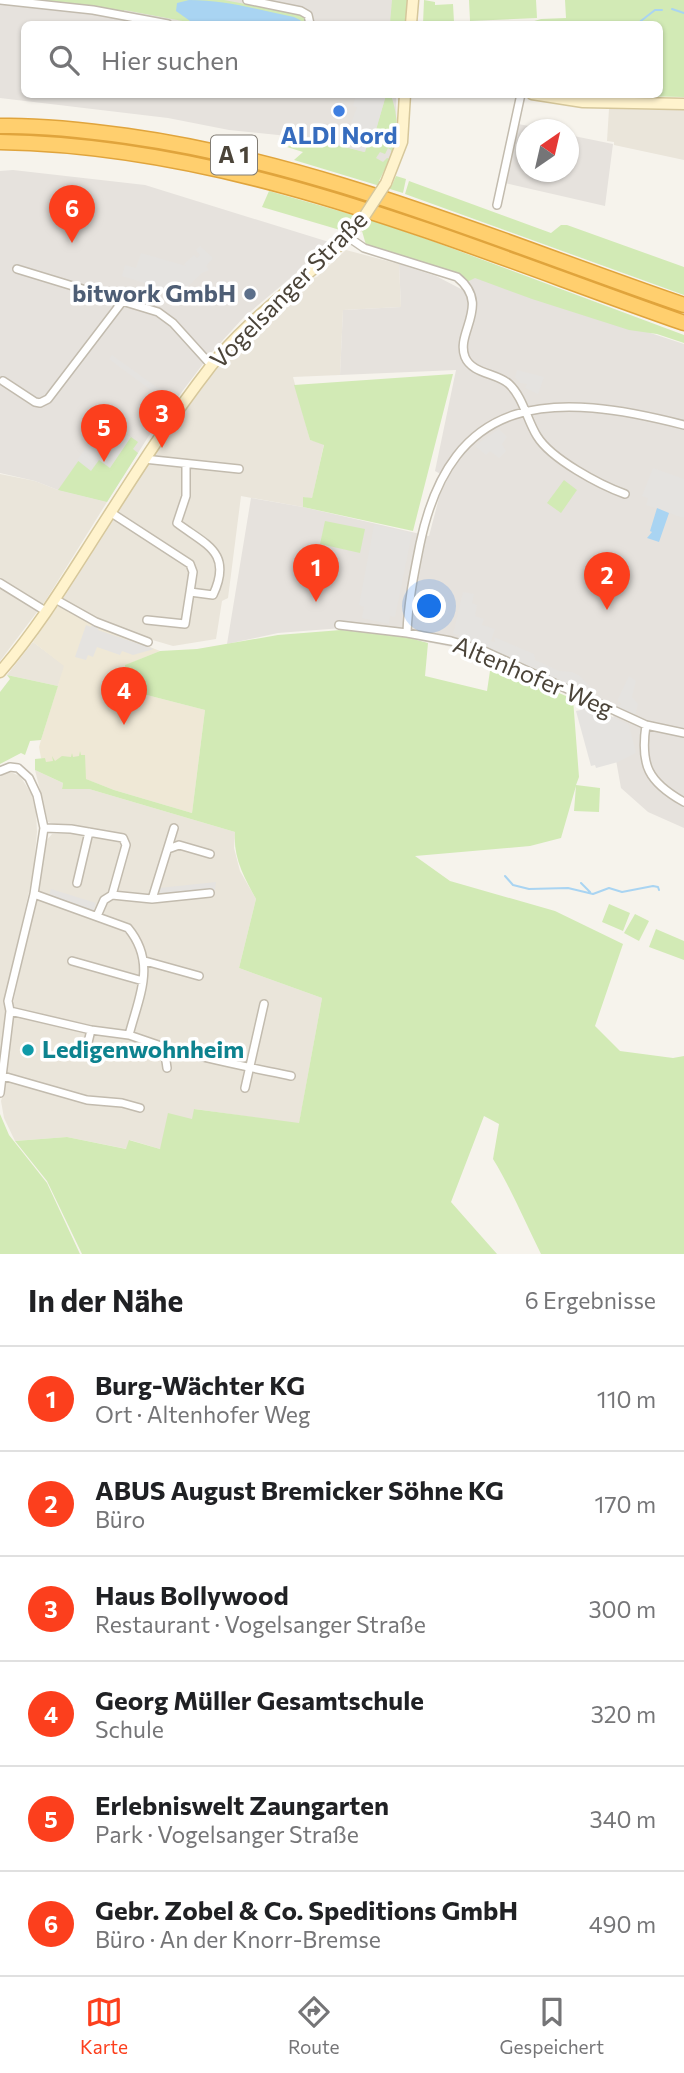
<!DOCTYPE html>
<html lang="de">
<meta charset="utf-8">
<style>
body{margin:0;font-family:Commissioner,sans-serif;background:#f2f2f2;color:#202124}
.compass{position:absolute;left:516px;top:119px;width:63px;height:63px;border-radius:50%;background:#fff;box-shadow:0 2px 5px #0004;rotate:34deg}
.you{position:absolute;left:430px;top:607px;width:24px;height:24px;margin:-18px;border:5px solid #fff;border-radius:50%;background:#1a73e8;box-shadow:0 0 0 10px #1a73e833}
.badge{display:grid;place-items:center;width:46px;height:46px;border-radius:50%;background:#fc3f1d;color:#fff;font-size:23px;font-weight:700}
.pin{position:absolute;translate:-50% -58px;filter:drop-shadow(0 2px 4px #0008)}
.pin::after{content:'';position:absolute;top:37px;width:24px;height:21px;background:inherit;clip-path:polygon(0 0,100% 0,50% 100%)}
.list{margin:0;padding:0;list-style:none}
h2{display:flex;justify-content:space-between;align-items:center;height:91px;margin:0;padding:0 28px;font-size:30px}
h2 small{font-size:23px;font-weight:400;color:#757577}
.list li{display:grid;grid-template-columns:46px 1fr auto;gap:21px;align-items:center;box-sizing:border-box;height:105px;padding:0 28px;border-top:2px solid #e0e0e0}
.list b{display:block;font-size:26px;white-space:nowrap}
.list p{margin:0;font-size:23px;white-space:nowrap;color:#757577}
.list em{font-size:23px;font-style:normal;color:#757577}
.icon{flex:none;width:38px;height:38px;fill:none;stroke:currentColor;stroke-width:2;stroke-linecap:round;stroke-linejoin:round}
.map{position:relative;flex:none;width:684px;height:1254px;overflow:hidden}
.search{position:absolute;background:#fff;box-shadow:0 2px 5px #0004;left:21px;right:21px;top:21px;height:77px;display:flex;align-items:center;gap:18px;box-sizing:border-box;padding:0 24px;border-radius:10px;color:#757577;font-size:26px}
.sheet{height:721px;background:#fff}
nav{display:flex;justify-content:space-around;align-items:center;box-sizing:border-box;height:98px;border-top:2px solid #e0e0e0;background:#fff;font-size:19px;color:#757577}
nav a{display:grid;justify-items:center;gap:4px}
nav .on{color:#fc3f1d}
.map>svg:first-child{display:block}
</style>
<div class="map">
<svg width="684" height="1254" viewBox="0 0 684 1254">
<rect width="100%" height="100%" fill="#f6f3ec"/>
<!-- residential -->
<path fill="#eae5da" d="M609,109L684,110V160L614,145V142L607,141Z
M346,250L399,264L401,307L343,310L340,375L293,377L310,440L324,444L312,499L303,497V507L241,496L228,598L222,601L216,639L173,646L139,636L98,619L62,598L118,506L209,378L256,325L310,279L317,277Z
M0,474L35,481L58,490L107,502L46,600L0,661Z
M33,642L65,666L58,686L7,675Z
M35,770L63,783L62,789H89L235,832L234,848L240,871L256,899L239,968L322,998L299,1124L195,1109L193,1119L160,1149L130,1140L127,1149L67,1137L15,1141L4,1118L1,1101L4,1091L13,1003L40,883L46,841L52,834H82L48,822Z
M10,772L20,776L31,793L36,811L37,832L33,874L4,1002L7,1015L0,1080V776Z"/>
<!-- industrial -->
<path fill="#e6e2dd" d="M0,0H410L409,24H24V94L396,95L397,137L388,165L364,153L307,138L229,130L168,118L0,98Z
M518,124L545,129L526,130V172H568L569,135L613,144L605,206L505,183Z
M13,170L145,185L329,242L313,259L244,317L212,352L150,434L107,502L58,490L35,481L0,473V171Z
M399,264L436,276L461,289L468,273L684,344V828L648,812L621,788L616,760L613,710L477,652L381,633L342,628L278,633L227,644L251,498L303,507L429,536L440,494L448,478L435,471L456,370L340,375L343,310L401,307Z"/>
<!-- education -->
<path fill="#efe8d6" d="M57,607H65L92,624L160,651L126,665L128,693H139L205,710L192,813L114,790L49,765L41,758L39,747L41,740L64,666L33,642Z"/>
<!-- green -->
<path fill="#d2eab5" d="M36,0H224L300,14L304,18L307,24H188V22L124,10V12Z
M392,0H410L409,24H390Z
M424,0L435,2V5L453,4L454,22L460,24H423Z
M469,0H536L537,18L470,21Z
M565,0H684V97L581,95L660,94V24H524L541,19L566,18Z
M386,95H391C398,116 399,133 392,156L391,150L388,148L385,154L380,152L376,158L383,162L387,158L390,159L379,181L392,185L396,176L406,179L403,193L294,160L303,152L287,147L310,138L364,152L369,139L373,140Z
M409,181L551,233L561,225H567L684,267V295L405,194Z
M269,191L371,220L435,242L684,335V343L657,334L629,330L532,299L475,278L467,282L447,270L366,245L362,231L368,225L353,217L343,230H340L262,207Z
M382,205L555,266V268L381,207Z
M453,374L413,531L303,507V497L312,498L324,445L310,440L294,385Z
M107,420L138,442L133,449L138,453L107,502L58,490Z
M564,480L577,490L561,513L547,503Z
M325,521L365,529L360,553L320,544Z
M341,630L402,636L428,643L425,676L487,691L491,664L573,699L579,777L576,785L600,788L599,812L574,811L576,786L561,838L530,846L415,856L450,881L555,911L623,944L595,1026L620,1051L673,1058L684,1056V1254H541C525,1222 512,1190 493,1159L499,1124L484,1116L451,1202L497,1254H82L47,1181L15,1141L67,1137L126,1149L129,1140L160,1149L168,1113L192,1119L194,1109L299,1123L322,998L239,968L256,899C244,877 233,858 235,832L89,789H62L63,783L35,770V759L45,758L46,762L53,761L52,756L55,761L62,756L71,757L72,753L73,757L79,756L80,751L81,755H85L86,779L114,790L192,813L205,710L139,693H127L125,665L160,651L197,649L278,635Z
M7,675L58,686L41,740L30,741L25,755L21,753L0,764V692L10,679Z
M609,904L630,913L623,931L602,922Z
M635,914L649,921L639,941L624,933Z
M656,929L684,941V960L649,947Z
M0,1114L9,1135L47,1183L80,1254H0Z"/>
<!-- parking -->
<path fill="#e5e3e0" d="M356,95H386L373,140L369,139L365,152L310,138L314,121L348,131L357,107L353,106Z
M200,246L213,258L206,266L209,270L202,273L180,294L122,276L125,265L136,268L141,253L186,266L184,264L194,255L197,258L200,255L196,250Z
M112,355L162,391L159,396L109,359Z
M517,370L544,377L538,394L525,388L527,384L520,383L515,377Z
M107,420L131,437L110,468L99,460L91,471L77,460Z
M499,429L507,437L502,444L506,451L499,458L490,451L486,455L475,446Z
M653,468L684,479V518L646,505L648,498L642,496Z
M374,525L412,533L395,617L390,616L389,624L362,618L364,607L359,605Z
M463,592L474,594L472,603L477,605L475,616L484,619L482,625L495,629L491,641L495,642L494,637L534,654L535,660L559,671L572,672L580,676L591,688V696L482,648L458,641L459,635L453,634Z
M92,624L99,627L98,630L154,649L133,655L122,651L120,655L97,647L93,657L88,655L86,660L75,657L86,625L91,627Z
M629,676L636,681L632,697L638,704L635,715L619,708L621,703L617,701Z
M580,701L629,725L636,753L618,762L596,768L595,765L591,766L576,711L581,710Z
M216,882L215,890L157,895L159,888Z
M51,889L96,903L93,912L49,896Z"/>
<!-- water -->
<path fill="#a9d4f2" d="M189,0C225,0 260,10 294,17L300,20L303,24H207L190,21L176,11L177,3Z
M657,508L669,513L659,542L647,538L652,532L650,531Z"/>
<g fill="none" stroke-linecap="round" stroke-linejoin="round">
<!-- stream -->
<path stroke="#a9d4f2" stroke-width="2" d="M672,9L684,13
M637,24L655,10H662
M505,876L513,885L529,889L568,888L593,894L609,888L622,892L653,886L658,887L659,890
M581,883L590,892"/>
<!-- street casing -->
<g stroke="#c2bbae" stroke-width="10">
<path id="street" d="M0,0L93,10L168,24
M247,0L301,11L308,15L310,24
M497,205L521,94
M348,237L364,248L457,277C492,305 455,332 465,357C472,374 497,373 509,384C523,397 527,420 537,436C551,459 600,485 625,494
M17,269L158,312L173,323L211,365
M3,381L35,402L40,403L48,399L122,302
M144,459L239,469
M110,512L190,564L193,572L190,592L213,595C233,552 206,545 177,523L186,496V465
M0,583L47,612
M55,599L96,622L148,642
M147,620L185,624L190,592
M339,625L407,633L451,641L482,650L646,725L684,733
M407,633C408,603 414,574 420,544C452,390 555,392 684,425
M646,725C640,765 648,782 684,802
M0,771L10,767L18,768L29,778L37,795L44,828L34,894L8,1001L10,1011L0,1093
M44,828L71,829L123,838L126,845L112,895
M168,849L179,845L210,854
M77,883L89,832
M34,894L128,928C157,963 139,996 129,1035
M152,899L174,828
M97,916L104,900L112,895L152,899L210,893
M72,961L143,981
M145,961L199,976
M10,1011L91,1030L129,1035L164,1047L167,1068
M164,1047C206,1059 248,1067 291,1076
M86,1051L91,1030
M3,1076L87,1100L122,1103L140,1108
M245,1088L264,1004"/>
</g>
<!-- secondary casing -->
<g stroke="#d6c79b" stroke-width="13">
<path id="secondary" d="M411,24L413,0
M532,94L583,102L684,104
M386,183L402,142L405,94
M0,672C34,633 61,590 89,546C128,485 166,424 211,366C254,311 315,275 360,223"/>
</g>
<!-- highway casing -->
<g stroke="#e0a43c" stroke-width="17">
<path id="highway" d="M0,126C42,125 85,130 127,136C321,163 500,242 684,305
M0,142C241,146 460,245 684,323"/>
</g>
<!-- street -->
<use href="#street" stroke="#fff" stroke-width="7"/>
<!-- secondary -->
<use href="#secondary" stroke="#fff3cd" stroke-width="10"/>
<!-- highway -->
<use href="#highway" stroke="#ffcf6e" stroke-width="14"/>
<!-- secondary-bridge casing -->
<g stroke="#d6c79b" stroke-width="13" stroke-linecap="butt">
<path id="secondary-bridge" d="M360,223L386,183"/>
</g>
<!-- secondary-bridge -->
<use href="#secondary-bridge" stroke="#fff3cd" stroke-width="10"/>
</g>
<!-- markers -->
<circle fill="#3f7fe0" stroke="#fff" stroke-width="2.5" cx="339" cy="111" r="7"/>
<circle fill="#5c6f8a" stroke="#fff" stroke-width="2.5" cx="250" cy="294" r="7"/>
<circle fill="#0f9aa8" stroke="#fff" stroke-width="2.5" cx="28" cy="1050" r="7"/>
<g text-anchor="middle" stroke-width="7" stroke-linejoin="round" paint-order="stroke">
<!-- shield labels -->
<rect fill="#fff" stroke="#817c74" stroke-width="2" x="211" y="135.5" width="46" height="39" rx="5"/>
<g font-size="23" font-weight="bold" fill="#4b4439">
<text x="234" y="163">A 1</text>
</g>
<!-- shop labels -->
<g font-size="24" font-weight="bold" fill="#366cbe" stroke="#fff">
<text x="339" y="144">ALDI Nord</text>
</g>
<!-- street labels -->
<g font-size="24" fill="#4b4439" stroke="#fff">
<text transform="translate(289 290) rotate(-45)" y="8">Vogelsanger Straße</text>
<text transform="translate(533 677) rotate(23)" y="8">Altenhofer Weg</text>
</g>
<!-- service labels -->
<g font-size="24" font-weight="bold" fill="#4e5e75" stroke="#fff" text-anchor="end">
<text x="236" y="302">bitwork GmbH</text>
</g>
<!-- culture labels -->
<g font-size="24" font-weight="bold" fill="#0d838f" stroke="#fff" text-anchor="start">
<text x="42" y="1058">Ledigenwohnheim</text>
</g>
</g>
</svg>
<svg class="compass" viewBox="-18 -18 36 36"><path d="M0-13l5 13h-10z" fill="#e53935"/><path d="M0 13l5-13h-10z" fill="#757577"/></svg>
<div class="you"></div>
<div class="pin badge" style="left:316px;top:602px">1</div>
<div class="pin badge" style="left:607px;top:610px">2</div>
<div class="pin badge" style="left:162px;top:448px">3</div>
<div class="pin badge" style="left:124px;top:725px">4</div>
<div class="pin badge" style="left:104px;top:462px">5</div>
<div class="pin badge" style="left:72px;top:243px">6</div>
<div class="search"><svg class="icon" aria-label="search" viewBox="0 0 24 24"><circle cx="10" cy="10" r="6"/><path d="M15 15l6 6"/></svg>Hier suchen</div>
</div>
<section class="sheet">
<h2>In der Nähe<small>6 Ergebnisse</small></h2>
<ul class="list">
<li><span class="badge">1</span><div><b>Burg-Wächter KG</b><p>Ort · Altenhofer Weg</p></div><em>110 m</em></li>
<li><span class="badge">2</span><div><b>ABUS August Bremicker Söhne KG</b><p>Büro</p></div><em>170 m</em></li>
<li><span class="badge">3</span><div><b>Haus Bollywood</b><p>Restaurant · Vogelsanger Straße</p></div><em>300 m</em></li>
<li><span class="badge">4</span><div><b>Georg Müller Gesamtschule</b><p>Schule</p></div><em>320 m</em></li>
<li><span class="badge">5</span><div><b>Erlebniswelt Zaungarten</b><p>Park · Vogelsanger Straße</p></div><em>340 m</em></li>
<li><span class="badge">6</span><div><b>Gebr. Zobel &amp; Co. Speditions GmbH</b><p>Büro · An der Knorr-Bremse</p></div><em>490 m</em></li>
</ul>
</section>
<nav>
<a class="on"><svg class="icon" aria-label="map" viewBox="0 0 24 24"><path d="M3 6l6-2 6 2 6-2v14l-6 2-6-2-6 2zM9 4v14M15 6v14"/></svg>Karte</a>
<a><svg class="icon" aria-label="directions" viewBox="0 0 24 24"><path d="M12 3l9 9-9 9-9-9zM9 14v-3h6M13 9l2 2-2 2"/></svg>Route</a>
<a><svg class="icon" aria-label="saved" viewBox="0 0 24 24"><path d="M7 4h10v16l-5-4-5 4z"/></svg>Gespeichert</a>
</nav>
